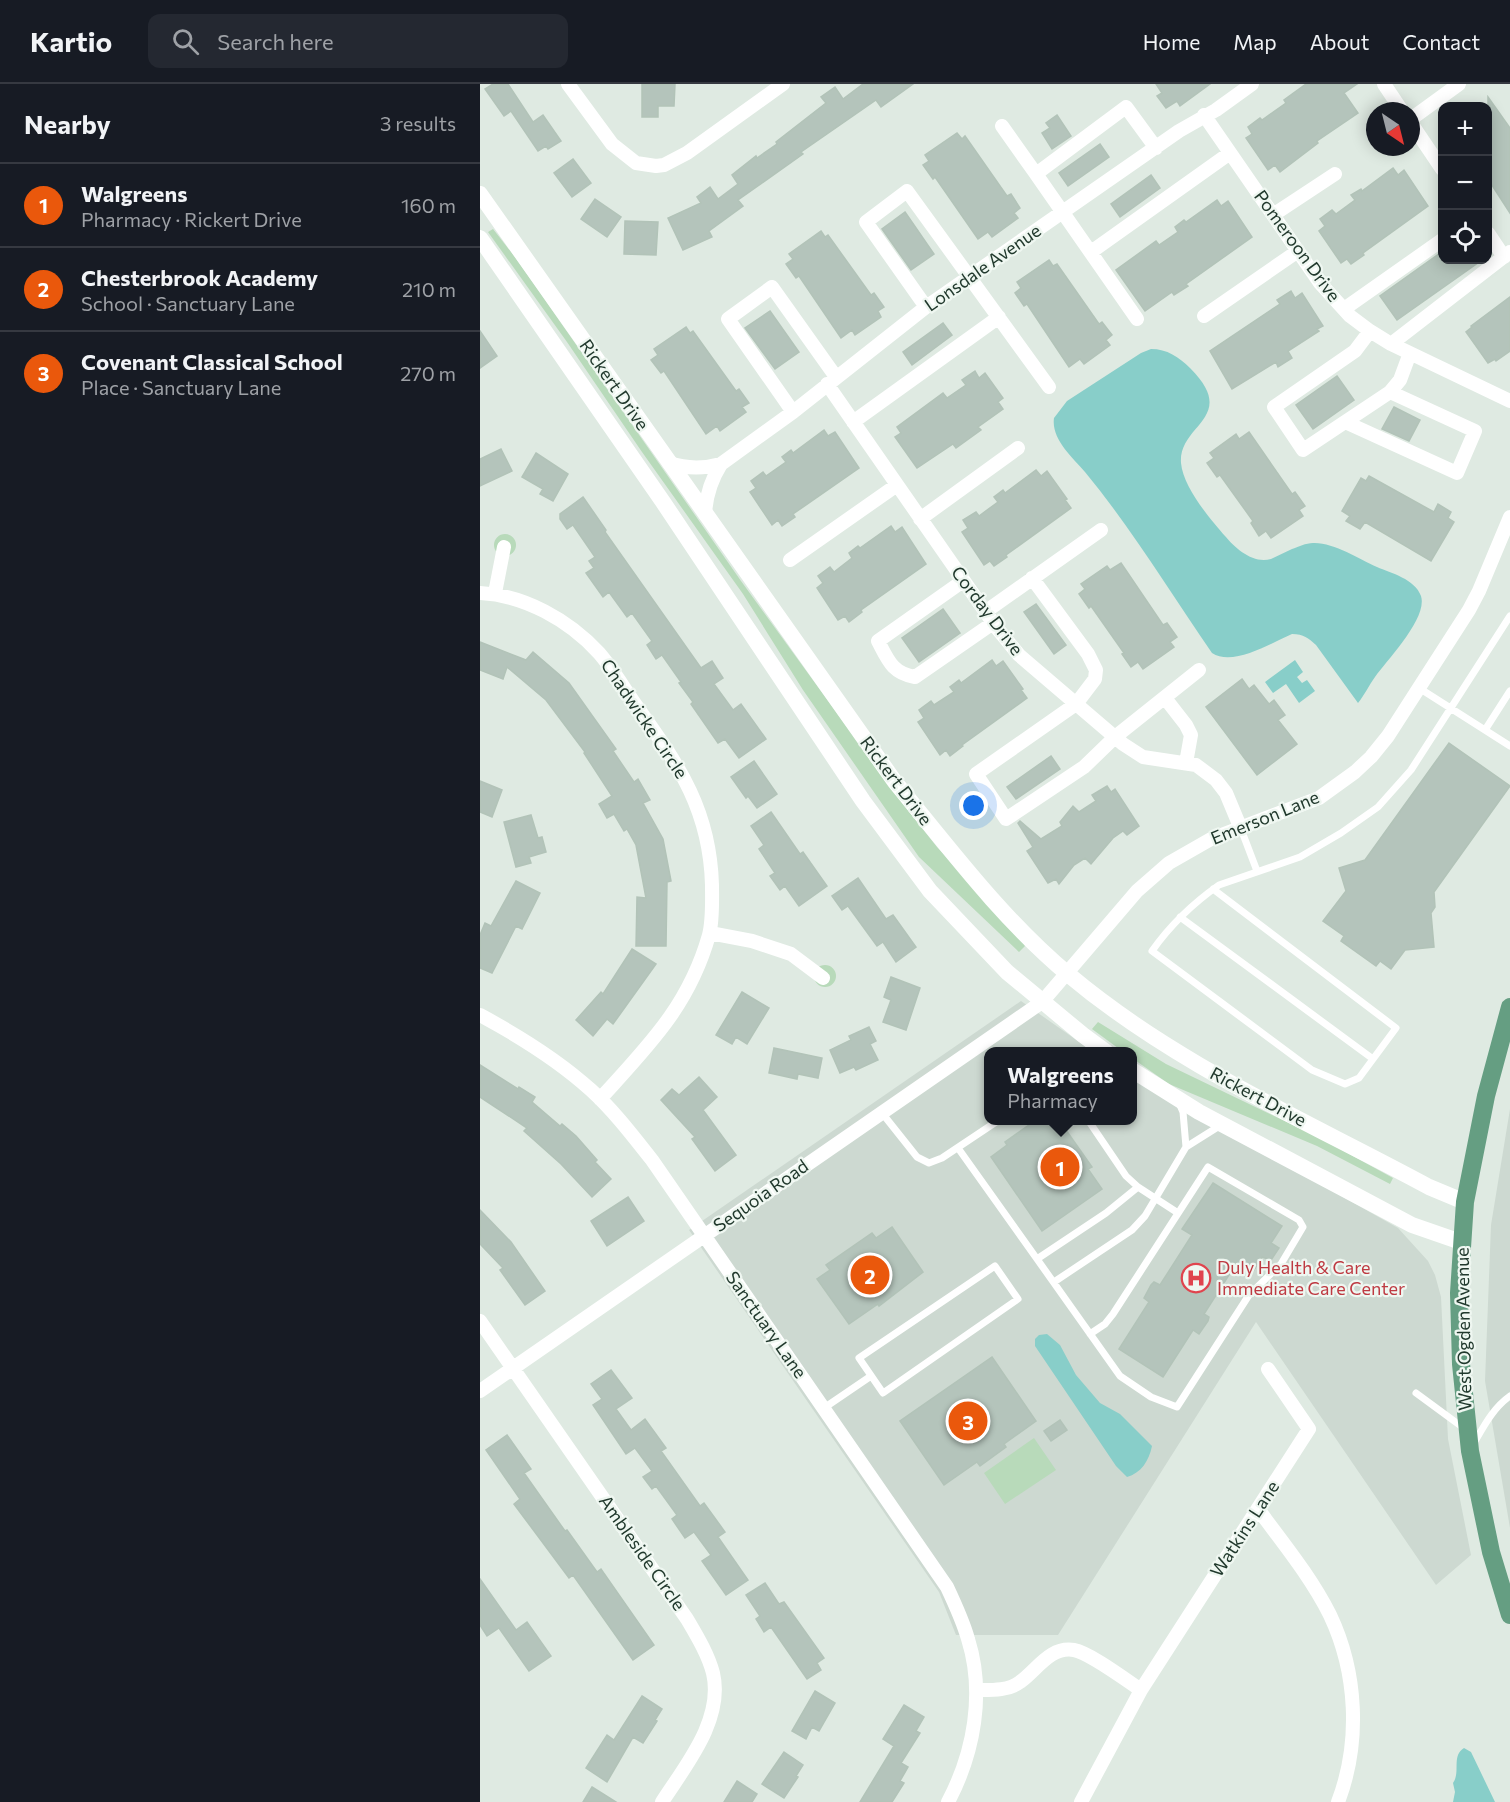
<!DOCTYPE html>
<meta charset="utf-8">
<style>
body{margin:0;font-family:Commissioner,sans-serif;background:#242831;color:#f1f3f6}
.controls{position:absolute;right:18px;top:18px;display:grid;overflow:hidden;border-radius:12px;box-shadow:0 3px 15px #0003}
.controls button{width:54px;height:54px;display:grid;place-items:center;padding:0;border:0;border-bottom:2px solid #363941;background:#171b24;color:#f1f3f6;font:30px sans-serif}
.compass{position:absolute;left:886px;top:18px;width:54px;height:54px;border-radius:50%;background:#171b24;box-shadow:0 3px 15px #0003;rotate:145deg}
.you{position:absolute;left:494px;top:722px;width:21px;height:21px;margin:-15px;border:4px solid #fff;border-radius:50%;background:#1a73e8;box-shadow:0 0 0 9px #1a73e833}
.badge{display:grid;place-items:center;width:39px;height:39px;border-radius:50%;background:#ea580c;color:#fff;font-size:20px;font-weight:700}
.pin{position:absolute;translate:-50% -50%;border:3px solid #fff;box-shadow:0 2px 6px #0006}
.popup{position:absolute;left:504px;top:963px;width:153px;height:78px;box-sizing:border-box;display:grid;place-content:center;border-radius:12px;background:#171b24;filter:drop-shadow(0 2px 4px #0005);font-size:20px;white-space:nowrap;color:#9ea1a6}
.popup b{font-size:22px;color:#f1f3f6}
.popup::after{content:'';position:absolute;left:50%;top:100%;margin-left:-12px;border:12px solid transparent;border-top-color:#171b24}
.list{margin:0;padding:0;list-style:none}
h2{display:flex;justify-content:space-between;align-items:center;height:78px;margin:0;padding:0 24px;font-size:26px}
h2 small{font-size:20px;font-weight:400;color:#9ea1a6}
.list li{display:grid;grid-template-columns:39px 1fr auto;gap:18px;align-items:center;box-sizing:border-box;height:84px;padding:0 24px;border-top:2px solid #363941}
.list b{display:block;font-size:22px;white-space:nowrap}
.list p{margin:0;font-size:20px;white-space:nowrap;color:#9ea1a6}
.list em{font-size:20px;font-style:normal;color:#9ea1a6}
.icon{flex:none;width:33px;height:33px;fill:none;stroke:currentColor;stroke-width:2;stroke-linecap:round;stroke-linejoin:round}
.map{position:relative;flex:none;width:1030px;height:1718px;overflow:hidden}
header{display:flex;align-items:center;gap:36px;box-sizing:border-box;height:84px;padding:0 30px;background:#171b24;border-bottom:2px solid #363941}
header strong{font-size:28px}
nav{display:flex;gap:33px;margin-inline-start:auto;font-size:21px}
.search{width:420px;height:54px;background:#242831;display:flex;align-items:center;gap:15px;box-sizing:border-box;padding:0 21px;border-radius:12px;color:#9ea1a6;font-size:22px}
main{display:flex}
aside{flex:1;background:#171b24}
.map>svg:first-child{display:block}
</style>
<header>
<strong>Kartio</strong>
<div class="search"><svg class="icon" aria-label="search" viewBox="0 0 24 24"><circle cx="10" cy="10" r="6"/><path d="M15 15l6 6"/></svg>Search here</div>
<nav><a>Home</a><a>Map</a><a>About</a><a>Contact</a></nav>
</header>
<main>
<aside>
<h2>Nearby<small>3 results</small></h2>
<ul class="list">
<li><span class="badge">1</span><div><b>Walgreens</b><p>Pharmacy · Rickert Drive</p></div><em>160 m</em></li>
<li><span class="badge">2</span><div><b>Chesterbrook Academy</b><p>School · Sanctuary Lane</p></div><em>210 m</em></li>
<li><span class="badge">3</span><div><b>Covenant Classical School</b><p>Place · Sanctuary Lane</p></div><em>270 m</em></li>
</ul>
</aside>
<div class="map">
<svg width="1030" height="1718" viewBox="0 0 1030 1718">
<rect width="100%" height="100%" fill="#dfeae2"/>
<!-- built -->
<path fill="#cdd9d1" d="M541,917L612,967L508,968V1036H652V994L918,1144L948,1177L955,1191L961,1213L968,1355L991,1471L956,1501L776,1238L578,1551H476L459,1508L209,1146Z
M1030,1025V1444L1005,1297L1011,1141Z"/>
<!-- green -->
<path fill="#b8daba" d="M13,145L35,173L261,497L423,720L457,763L541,854L545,862L539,868L439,773L323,606L263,510L162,368L87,258L8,148Z
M14 461a11 11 0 1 1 22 0a11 11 0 1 1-22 0Z
M334 892a11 11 0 1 1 22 0a11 11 0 1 1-22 0Z
M618,938L686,980L840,1054L913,1094L910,1100L837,1062L689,1000L652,974V968L642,967L612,945Z
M554,1354L576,1386L525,1420L504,1389Z"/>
<!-- water -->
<path fill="#88cec9" d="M671,265C687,265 699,273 710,284C760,334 698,340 701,379C703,403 730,435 745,452C756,465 773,480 791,475C798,472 805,468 812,465C818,463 826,459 833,459C853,458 879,475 897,483C911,489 935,495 941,512C948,534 907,576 895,593C889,601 884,612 878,619L836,561C828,554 824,550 812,550C791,559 753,583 732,569C690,508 652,445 605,388C592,373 571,355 574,334L587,317L661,269Z
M815,576L823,588L817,593L822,599L827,596L835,607L819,619L806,600L793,609L785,598Z
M567,1250L580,1261L596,1291L620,1319L640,1330L672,1362C669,1377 661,1389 647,1393L636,1382L555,1262V1255L559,1251Z
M984,1664L991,1668L1015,1718H973L975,1708L973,1699C981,1688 971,1672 984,1664Z"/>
<!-- building -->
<path fill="#b4c4bb" stroke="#b2c3b8" stroke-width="1.5" d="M13,0H28L53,38L63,31L81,57L68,65L66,62L58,67L31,27L24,32L5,5Z
M162,0H195L194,22H178V33H162Z
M383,0H433L401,23L396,16L321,68L323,70L258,116L263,122L229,147L232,153L203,166L188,134L221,119L217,113L230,103L238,115L258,100L252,91L276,72L277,74L297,60L296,58L346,19L341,13L355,3L363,15Z
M676,0H730L700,22L697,17L686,24L677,12L682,9Z
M826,0H877L864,9L878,29L837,57L838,59L800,88L795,81L788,86L766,54L772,50L768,43L780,34L782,36L806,19L804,16Z
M1008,13L1030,44V129L1008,95Z
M577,31L591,52L572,65L562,49L570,44L566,39Z
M477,49L482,55L485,52L527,112L531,110L540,124L534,129L538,134L512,153L508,148L498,155L455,93L453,95L443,81L449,77L445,71Z
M620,60L629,73L588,102L579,89Z
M93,75L111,99L92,113L74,89Z
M913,84L918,91L924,86L948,122L883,169L884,171L871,180L867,175L861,179L839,147L845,142L840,135L852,126L856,130L875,116L871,111L881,105L882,107Z
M671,91L680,104L640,133L631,120Z
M115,115L141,133L127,153L101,135Z
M737,116L741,122L748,117L772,153L706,200L708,202L694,211L692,208L665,227L636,186L676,157L679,161L698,148L695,143L704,136L706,138Z
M425,128L454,170L431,186L402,145Z
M145,137L178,138L176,171L144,170Z
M341,147L345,153L348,151L391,211L394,209L404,223L398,227L401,233L375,251L372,246L361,254L319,192L316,194L306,180L313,175L309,170Z
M963,167V176H1002L917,236L900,212Z
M569,176L573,182L577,180L619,240L622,238L632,251L626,256L630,261L604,280L600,275L589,283L547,220L544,222L535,209L541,204L537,198Z
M811,207L815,214L822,209L843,242L837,245L839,247L808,267L812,274L798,283L796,278L752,305L730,267L800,220L797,216Z
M1030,213V267L1016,277L1015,275L1008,279L986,248L992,243L991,242Z
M290,227L319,268L295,285L265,244Z
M463,239L472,251L432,281L423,268Z
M206,243L210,249L213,247L256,307L259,305L269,319L262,323L266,328L240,347L237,342L226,350L184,287L181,289L171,276L178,271L174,265Z
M0,247L17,272L0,284Z
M495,287L499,294L505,289L523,314L518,318L523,325L498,343L501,346L476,364L473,360L437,384L415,353L421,349L417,343L463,309L467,314L486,301L482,296Z
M857,292L874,316L833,345L816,321Z
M914,323L940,336L929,357L902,345Z
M344,346L348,352L355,348L379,384L313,430L315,433L302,442L298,436L292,441L270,408L276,404L271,397L283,388L286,392L306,378L302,373L311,366L313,369Z
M769,348L812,410L815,408L825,422L819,426L823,432L791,454L786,447L779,452L771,439L773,437L740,391L737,393L727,379L734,374L730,369L756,350L759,355Z
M21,365L32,387L0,402V375Z
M56,369L88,390L73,417L60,410L63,405L42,393Z
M556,386L561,392L567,387L587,415L585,416L591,424L526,471L527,473L514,482L510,477L504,481L482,448L488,444L483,436L496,428L499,432L518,418L514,413L523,406L525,409Z
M889,392L954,428L958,420L971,428L968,434L974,438L951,477L885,438L880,445L866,437L870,432L862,427L881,394L886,397Z
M103,413L126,446L125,448L221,584L232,577L243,594L234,600L253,626L261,620L286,655L259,674L245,655L238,659L211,620L213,618L199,599L201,598L182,571L176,575L167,561L172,557L152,529L147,533L129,508L123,513L106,489L114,484L109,477L115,473L93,441L87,445L80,435V430Z
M411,442L415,448L422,443L446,480L381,526L382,528L369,538L365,532L358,536L337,504L343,499L338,492L350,483L354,488L372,474L369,469L378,462L380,464Z
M641,479L683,541L687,539L697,553L690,558L694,563L663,585L658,578L651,583L642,570L644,569L611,522L609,524L599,510L605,505L601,500L627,482L630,486Z
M556,520L586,561L574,570L544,528Z
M463,525L480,549L439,578L422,554Z
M0,558L46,576L53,568L89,599L136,665L133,667L154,698L158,695L170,716L163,719L183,755L191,797L187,798L186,862H156L157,813L166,814L156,761L147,745L144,747L134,730L127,734L119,720L132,712L104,669L105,668L66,616L27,583L23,595L0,586Z
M512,576L516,582L523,577L543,605L541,606L547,614L482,661L483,662L470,672L466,666L460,671L438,638L444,634L439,626L451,617L454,621L474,608L470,603L479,596L481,599Z
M762,595L769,605L774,601L789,620L794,616L805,631L798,636L817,660L777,691L726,623Z
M969,659L1030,702L954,808L955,823L951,829L954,863L925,866L911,885L900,877L896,882L861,857L864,852L843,837L866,807L859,784L885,776Z
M571,672L580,685L536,715L527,703Z
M274,677L297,710L277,724L268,712L266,714L251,693Z
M0,697L22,706L12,733L0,728Z
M627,702L631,708L635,705L659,742L647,751L643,747L633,754L611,780L605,774L594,781L579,800L576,795L568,799L547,767L553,763L538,739L540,737L561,755L582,742L580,738L593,722L599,728L616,717L612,711Z
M291,728L320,770L323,768L347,802L319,822L305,802L300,806L290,792L295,789L279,765L284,761L271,742Z
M51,731L58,754L62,753L66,768L49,773L51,779L36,783L24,738Z
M378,794L406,835L413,831L436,863L416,878L403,858L397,862L368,822L362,826L352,812Z
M36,797L60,809L42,845L36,842L12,889L0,884V851L5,839L11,842Z
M152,865L176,880L133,940L127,935L113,952L96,936L121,908L123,910Z
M411,893L440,904L426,946L403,938L411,916L404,913Z
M262,908L289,924L267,960L256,953L252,960L236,951Z
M389,943L396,957L390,960L398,976L376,986L374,983L360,989L350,966L371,956L369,952Z
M294,964L342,974L338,994L318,990L317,995L289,989Z
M0,981L38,1005L39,1003L55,1013L52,1018L80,1042L82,1040L96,1052L117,1076L115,1078L131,1095L112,1113L81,1080L44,1047L47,1044L0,1013Z
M219,993L237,1013L223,1026L256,1071L235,1087L212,1055L215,1053L181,1016L192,1005L199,1011Z
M556,1036H579L612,1083L608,1085L622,1105L562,1147L511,1073L527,1061L525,1058Z
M733,1099L802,1142L791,1159L799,1164L791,1176L782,1173L772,1189L756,1180L724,1230L729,1233L728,1237L719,1250L713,1246L683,1293L639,1265L669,1218L664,1214L671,1201L674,1198L680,1201L712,1151L702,1145Z
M148,1113L164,1137L127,1162L111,1137Z
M0,1126L31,1158L65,1207L45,1221L20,1186L23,1184L0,1160Z
M412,1143L443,1188L399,1222L398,1220L369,1240L337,1195L350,1186L346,1181L392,1149L396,1154Z
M512,1273L556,1337L524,1360L526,1363L500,1382L497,1378L464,1401L420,1337Z
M131,1286L152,1314L136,1325L151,1346L165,1335L186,1364L181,1367L220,1422L224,1419L245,1448L238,1453L268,1496L246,1511L222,1477L231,1471L214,1448L205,1454L192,1435L197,1431L176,1402L172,1405L163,1393L172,1387L155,1364L146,1370L113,1321L122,1315L111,1300Z
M580,1336L587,1346L571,1357L564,1347Z
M27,1351L51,1385L44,1389L85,1447L87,1446L117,1488L121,1485L174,1561L153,1576L93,1491L89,1494L34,1420L40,1415L6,1366Z
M0,1495L36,1546L47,1538L71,1572L49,1587L19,1544L7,1552L0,1541Z
M285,1499L299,1520L304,1518L344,1574L337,1579L341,1586L327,1595L291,1543L284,1548L276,1535L280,1532L266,1511Z
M335,1607L355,1619L339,1647L332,1643L326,1655L312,1647Z
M162,1612L182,1625L175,1636L177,1637L163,1659L153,1653L127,1698L106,1684L127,1651L134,1656Z
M424,1621L444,1633L436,1647L440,1649L421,1679L428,1683L420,1697L424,1699L412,1718H380L414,1662L403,1655Z
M304,1668L323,1681L316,1692L318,1693L304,1714L282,1700Z
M257,1697L277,1710L272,1718H244Z
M112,1703L136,1718H103Z"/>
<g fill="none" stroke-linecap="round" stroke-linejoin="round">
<!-- service -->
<path stroke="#fff" stroke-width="7" d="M939,604L1030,662
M1005,646L1030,607
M761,745L777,787
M733,805L916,944L879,994L865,1000L832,986L672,867C691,840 712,820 739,801L820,773L861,749L898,723L931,686L1030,532
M700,833L893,975
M700,1021L703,1028L706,1063
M402,1029L437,1073L449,1079L462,1074L519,1036
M608,1036L646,1092L658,1103L698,1129
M478,1064L557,1175
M515,1182L538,1215L403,1309L379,1274Z
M574,1198L652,1146L665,1132L706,1063L741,1041
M610,1250L625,1240L633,1230L728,1083L819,1136L823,1143L801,1180L769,1211L697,1323L671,1313L640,1292L557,1175L626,1129L658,1103
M936,1309L985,1345
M344,1324L391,1292
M994,1359C1004,1342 1013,1324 1030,1312"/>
<!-- minor -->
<path stroke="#fff" stroke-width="14" d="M88,0L132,60L156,79L176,82L184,81L207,69L303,0
M904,0L922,27
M724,31L840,199L870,232L890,247L911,260L1030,317
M931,35L979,0
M931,39L962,85
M522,42L556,90
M793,131L855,90
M1008,149L1024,173
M611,168L750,69
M446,223L386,138L427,107L569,303
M864,225L962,156
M724,232L818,167
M657,235L556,90L646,23L676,64
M890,247L875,267L794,323L823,366L910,308L920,296L930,269
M911,260L1030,168
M347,300L516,543L539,571L643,660L663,673L716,681L736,696L746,709L761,745
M313,328L248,235L292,203L356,293
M373,338L519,233
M865,338L977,389L995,347L910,308
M189,379C207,385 223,385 241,380
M225,430C226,411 231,396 241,380L313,328L446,223L699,47L736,26L772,0
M440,435L538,364
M310,476L417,401
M552,494L608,570L616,586L615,595L596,620L496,690L526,735L604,683L635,653L719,586
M483,497L398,557C408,576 412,589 435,593L513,539
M0,509C44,511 89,536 119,569C133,585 145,606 158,624C200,683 230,727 232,801C232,816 233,836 229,851C209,922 168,962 120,1015
M15,509L24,463
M505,528L621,446
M685,614L706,641L711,651L706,679
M230,849L272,857L311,870L343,894
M0,931C39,952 78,976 111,1006C134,1027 153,1052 172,1076L467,1503C475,1520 483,1537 488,1555C505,1609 494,1669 468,1718
M0,1237L207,1535C217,1552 228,1570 233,1589C244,1636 205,1682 182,1718
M0,1307L562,918L657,807L689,779L731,755L839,714L875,688L891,673L908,652L989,526L999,507L1030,433
M778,1425C803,1459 831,1493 850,1531C877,1588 881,1658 858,1718
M496,1606C511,1606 528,1607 540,1598C557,1586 570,1562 594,1566C610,1569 646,1596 661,1606
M601,1718L661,1606L829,1345L788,1285"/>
<!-- tertiary -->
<path stroke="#fff" stroke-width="16" d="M0,110L415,698C470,765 522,835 589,891C696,981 827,1037 949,1103L985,1118
M0,154L183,418L383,717L450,807L527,888L603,951L626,968
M652,986L719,1028L932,1141L981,1158"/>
<!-- primary -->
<path stroke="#659e82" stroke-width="18" d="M1030,923L1006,1012L985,1118L979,1209L981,1280L990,1367L1011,1468L1030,1531"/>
</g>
<!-- icons -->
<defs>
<g id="hospital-ring" transform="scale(1.5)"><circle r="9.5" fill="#eff7f1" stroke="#e0444e" stroke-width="1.5"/><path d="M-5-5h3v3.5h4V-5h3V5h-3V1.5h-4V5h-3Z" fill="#e0444e"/></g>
</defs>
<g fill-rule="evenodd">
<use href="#hospital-ring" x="716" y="1194"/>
</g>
<g text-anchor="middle" stroke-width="4.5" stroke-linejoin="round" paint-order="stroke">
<!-- street labels -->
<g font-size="18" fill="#21392d" stroke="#eff7f1">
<text transform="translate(817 162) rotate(54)" y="6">Pomeroon Drive</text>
<text transform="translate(503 184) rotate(-35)" y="6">Lonsdale Avenue</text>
<text transform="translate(134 301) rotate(55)" y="6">Rickert Drive</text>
<text transform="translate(507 527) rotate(53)" y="6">Corday Drive</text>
<text transform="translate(164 635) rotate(56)" y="6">Chadwicke Circle</text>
<text transform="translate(416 697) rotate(53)" y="6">Rickert Drive</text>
<text transform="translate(785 734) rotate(-22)" y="6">Emerson Lane</text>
<text transform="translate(778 1013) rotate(28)" y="6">Rickert Drive</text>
<text transform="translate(281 1112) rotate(-35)" y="6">Sequoia Road</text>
<text transform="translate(286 1241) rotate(55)" y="6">Sanctuary Lane</text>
<text transform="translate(984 1245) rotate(-91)" y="6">West Ogden Avenue</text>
<text transform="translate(765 1445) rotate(-57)" y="6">Watkins Lane</text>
<text transform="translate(162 1469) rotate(55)" y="6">Ambleside Circle</text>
</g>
<!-- health labels -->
<g font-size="18" fill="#be3a42" stroke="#eff7f1" text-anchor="start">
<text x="737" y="1190">Duly Health &amp; Care<tspan x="737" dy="21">Immediate Care Center</tspan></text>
</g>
</g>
</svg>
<div class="controls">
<button>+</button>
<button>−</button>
<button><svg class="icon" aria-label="locate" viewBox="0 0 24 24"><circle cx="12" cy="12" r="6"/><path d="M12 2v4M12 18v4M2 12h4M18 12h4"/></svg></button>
</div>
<svg class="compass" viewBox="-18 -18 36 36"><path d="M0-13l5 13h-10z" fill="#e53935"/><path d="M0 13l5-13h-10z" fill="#9ea1a6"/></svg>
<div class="you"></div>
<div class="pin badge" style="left:580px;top:1083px">1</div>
<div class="popup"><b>Walgreens</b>Pharmacy</div>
<div class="pin badge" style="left:390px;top:1191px">2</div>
<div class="pin badge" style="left:488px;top:1337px">3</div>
</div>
</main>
